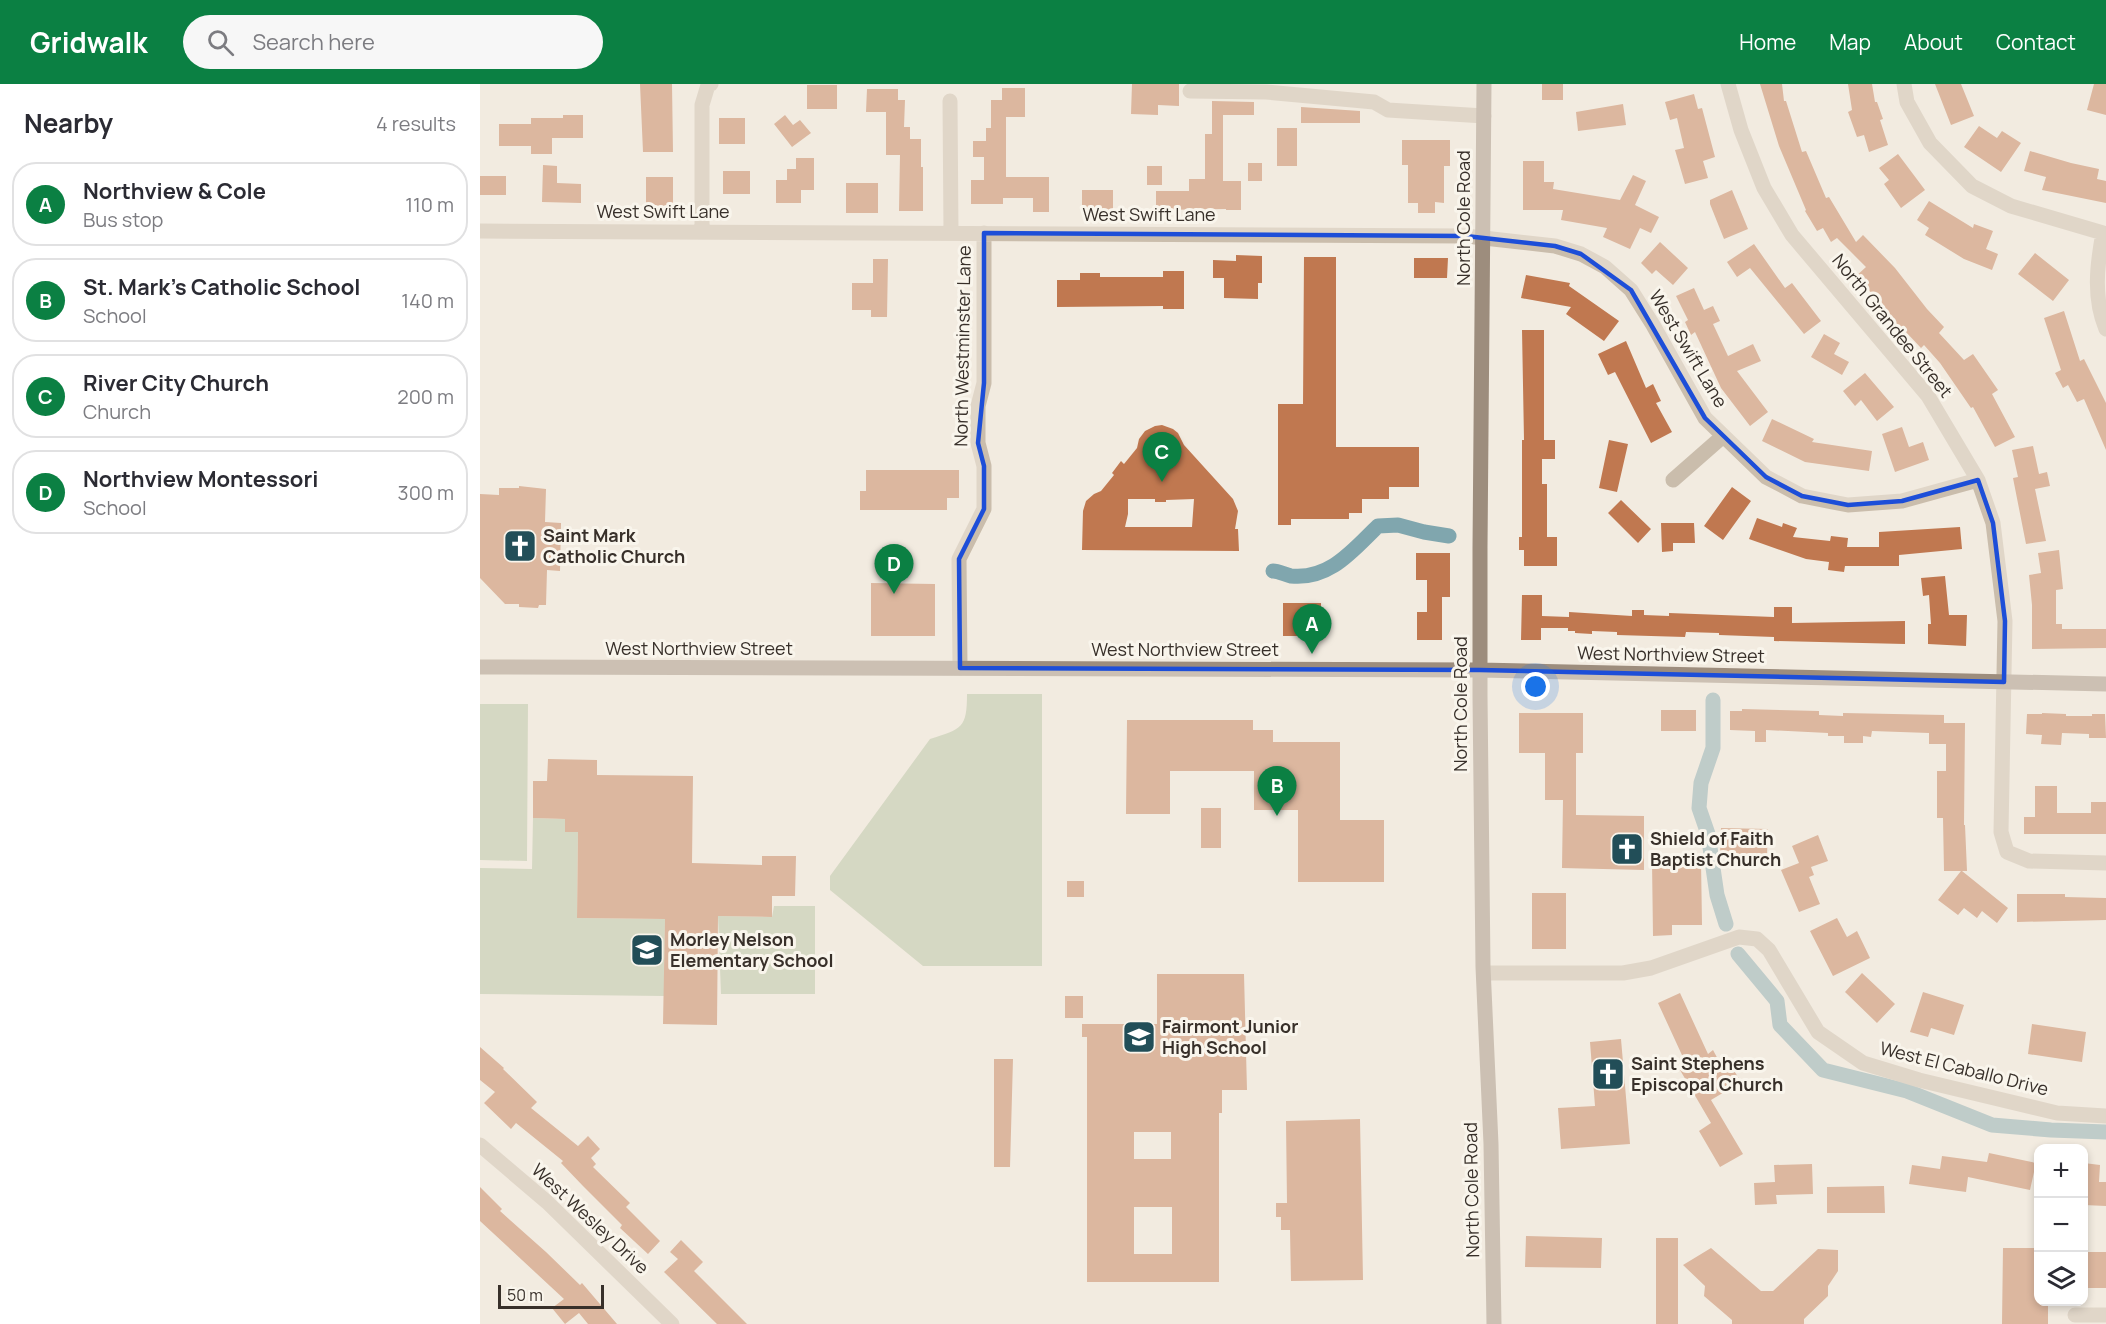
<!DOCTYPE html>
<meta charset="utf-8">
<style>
body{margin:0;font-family:Manrope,sans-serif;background:#f7f7f7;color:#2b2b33}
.controls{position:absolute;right:18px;bottom:18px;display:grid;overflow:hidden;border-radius:12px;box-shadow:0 3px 9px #0003}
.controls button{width:54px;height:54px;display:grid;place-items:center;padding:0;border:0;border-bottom:2px solid #e1e1e2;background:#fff;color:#2b2b33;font:30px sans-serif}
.scale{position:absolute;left:18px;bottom:15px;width:106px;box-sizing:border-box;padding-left:6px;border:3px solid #38302a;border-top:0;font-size:16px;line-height:21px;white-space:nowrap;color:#38302a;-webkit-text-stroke:4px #f9f5ec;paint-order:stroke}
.you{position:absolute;left:1056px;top:603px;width:21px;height:21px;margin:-15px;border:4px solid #fff;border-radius:50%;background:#1a73e8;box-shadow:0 0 0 9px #1a73e833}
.badge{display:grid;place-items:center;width:39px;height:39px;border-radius:50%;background:#0b8043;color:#fff;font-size:20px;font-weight:700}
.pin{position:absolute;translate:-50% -50px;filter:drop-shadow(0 2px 3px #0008)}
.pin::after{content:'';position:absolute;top:32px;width:21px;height:18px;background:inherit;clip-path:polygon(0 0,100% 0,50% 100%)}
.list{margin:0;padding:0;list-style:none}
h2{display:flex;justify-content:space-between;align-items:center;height:78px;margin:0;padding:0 24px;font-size:26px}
h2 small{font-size:20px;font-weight:400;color:#7c7c81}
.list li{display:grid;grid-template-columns:39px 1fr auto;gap:18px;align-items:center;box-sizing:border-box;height:84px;margin:0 12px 12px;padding:0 12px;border:2px solid #e1e1e2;border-radius:24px}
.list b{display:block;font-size:22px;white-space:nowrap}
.list p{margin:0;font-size:20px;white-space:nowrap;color:#7c7c81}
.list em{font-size:20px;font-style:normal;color:#7c7c81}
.icon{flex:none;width:33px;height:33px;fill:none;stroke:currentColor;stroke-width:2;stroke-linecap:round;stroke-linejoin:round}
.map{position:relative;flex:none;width:1626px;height:1240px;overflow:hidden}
header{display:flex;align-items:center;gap:36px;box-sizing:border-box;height:84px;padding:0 30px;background:#0b8043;color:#fff}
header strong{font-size:28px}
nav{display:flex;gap:33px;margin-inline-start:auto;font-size:21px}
.search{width:420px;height:54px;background:#f7f7f7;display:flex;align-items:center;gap:15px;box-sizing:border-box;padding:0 21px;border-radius:33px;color:#7c7c81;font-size:22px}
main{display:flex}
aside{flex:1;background:#fff}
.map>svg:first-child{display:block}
</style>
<header>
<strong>Gridwalk</strong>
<div class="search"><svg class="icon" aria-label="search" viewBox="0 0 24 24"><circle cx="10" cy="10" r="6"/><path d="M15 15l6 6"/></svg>Search here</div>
<nav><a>Home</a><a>Map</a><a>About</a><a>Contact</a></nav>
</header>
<main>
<aside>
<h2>Nearby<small>4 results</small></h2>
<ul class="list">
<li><span class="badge">A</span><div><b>Northview &amp; Cole</b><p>Bus stop</p></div><em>110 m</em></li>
<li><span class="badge">B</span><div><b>St. Mark's Catholic School</b><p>School</p></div><em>140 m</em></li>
<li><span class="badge">C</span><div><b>River City Church</b><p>Church</p></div><em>200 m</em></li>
<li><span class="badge">D</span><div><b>Northview Montessori</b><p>School</p></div><em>300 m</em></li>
</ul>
</aside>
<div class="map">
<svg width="1626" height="1240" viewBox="0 0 1626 1240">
<rect width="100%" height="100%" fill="#f2ebe0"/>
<!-- green -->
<path fill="#b2c1a0" d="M487,610H562V882H443L350,806V792L450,655C482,645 487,644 487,610Z
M0,620H48L47,777L0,776Z
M53,734L85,735V748H98L97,834L185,835L184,912L0,910V784L52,785Z
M294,822H335V910H241L238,832L292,833Z"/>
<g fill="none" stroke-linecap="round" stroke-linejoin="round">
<!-- canal -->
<path stroke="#80a6ae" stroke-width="15" d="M793,487C799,487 805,491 811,492C850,496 873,466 898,442L918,441L944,448L969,452
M1233,616V664L1221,699L1219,724L1228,750L1237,811L1246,840
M1258,870L1297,917L1300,941L1343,986L1427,1007L1512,1041L1571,1046L1626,1048"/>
</g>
<!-- building -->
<path fill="#c07850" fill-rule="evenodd" d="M160,0H192L193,68H163Z
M652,0H699V22L678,21V31L651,30Z
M1062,0H1083V16H1062Z
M1280,0H1302L1304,17H1306L1322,68L1326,67L1346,114L1349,113L1376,158L1383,151L1415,184L1447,225L1464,243L1459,249L1484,276L1493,270L1518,306L1512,310L1535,353L1515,363L1493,323L1491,324L1460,279L1444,261L1441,264L1425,247L1424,249L1388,205L1387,207L1374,194L1386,183L1357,154L1351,158L1343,144L1337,147L1325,127L1326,126L1299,62Z
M1368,0H1392L1395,18H1397L1403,35L1400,36L1408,61L1389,68L1384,51L1377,53L1368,28L1372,26Z
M1455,0H1481L1494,32L1471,41Z
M1614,0H1626V31L1607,26Z
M327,1H357V25H327Z
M522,4H545V33H526V93H569V128H553V114H523V120H491V96H504V73H493V57H506V44H511V16H522Z
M387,5H418V16H425L424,43H430V55H441V83H443V127H419L420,71H406V28H386Z
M1214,10L1218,25L1222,24L1235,73L1223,77L1228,94L1205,100L1195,66L1204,64L1197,34L1190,36L1185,18Z
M732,17L774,18V31H743V97H761V126H746V125L676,126V107H709V95H725V50H732Z
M1143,20L1146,41L1098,47L1096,28Z
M821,23L880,27V39H821Z
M83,31H103V54H72V70H51V62H19V40H51V34H83Z
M305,31L313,41L320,36L331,49L312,63L294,40Z
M239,34H265V60H239Z
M1499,42L1517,54L1522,47L1541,59L1521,88L1484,63Z
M797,44H817V82H797Z
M922,56H970V82H964V119L955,118V129H938V119H928V81H922Z
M1550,67L1591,79L1619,85L1617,95L1626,97V119L1562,106L1566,93L1544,87Z
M1418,70L1445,106L1421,124L1404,100L1409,96L1399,84Z
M316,74H334V106H321V119H296V96H307V85H316Z
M1043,77H1064V98H1074L1073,105L1140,116L1153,91L1166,97L1155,121L1179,133L1171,149L1160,144L1150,165L1123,153L1127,144L1081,136L1083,126H1043Z
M768,79H782V97H768Z
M63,81L77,82V99L101,100V119L62,118Z
M667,82H682V101H667Z
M243,87H270V110H243Z
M0,92H26V111H0Z
M166,93H193V123H166Z
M366,99H398V129H366Z
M602,106H633V131H602Z
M1252,106L1268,145L1244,155L1230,120V116Z
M1449,117L1493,144L1494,140L1513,147L1506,165L1518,170L1512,186L1484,175L1445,151L1449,144L1437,136Z
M1180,158L1208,184L1193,201L1176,186L1172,190L1161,179Z
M1274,160L1305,204L1312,199L1341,237L1324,250L1270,184L1257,193L1247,178Z
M1555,169L1589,196L1573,217L1538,190Z
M756,171L782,172V199H778V215L744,214V194H733V176L756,177Z
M824,173H856V363H939V403H909V415H882V429H869V435H811V441H798V320H823Z
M934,174H968L967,194H934Z
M393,175H408L407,233H391V226H372V199H393Z
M683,187H704V225H683V222L577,223V196H600V189H620V193H683Z
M1046,191L1090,199L1089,202L1139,237L1124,257L1086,230L1091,223L1041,214Z
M1214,204L1224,226L1233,222L1240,237L1233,240L1248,272L1273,260L1281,277L1257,287L1288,328L1270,342L1241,304L1215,248L1211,251L1205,238L1208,236L1196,212Z
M1584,227L1600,277L1604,275L1626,319V366L1604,315L1597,318L1588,301L1583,304L1575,289L1581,286L1564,234Z
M1042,246H1064V356H1075V375H1062V400H1067V453H1077V482H1044V466H1039V453H1042V356H1044Z
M1344,250L1360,259L1354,270L1369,278L1362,291L1331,273Z
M1146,257L1166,304L1173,300L1181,317L1176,319L1192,348L1171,359L1135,288L1128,291L1118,270Z
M1385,289L1414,323L1397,337L1381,316L1375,322L1363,307Z
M1292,335L1334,355L1332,358L1392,367L1389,387L1325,378L1282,357Z
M682,341L693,345L698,349L704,361L753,415L758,427L755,445H758L759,467L602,466L603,427L606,417L614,410L621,407L634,391L632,389L641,377L644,380L657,364L659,355L665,347L675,342ZM648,415H675V418H686V416L714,415L712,443H645L648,430Z
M1422,343L1429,363L1443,358L1449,376L1415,388L1402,350Z
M1129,356L1148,360L1137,408L1119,404Z
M1553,362L1559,390L1567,388L1570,402L1555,405L1566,457L1546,460L1533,394L1538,393L1532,366Z
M386,386H479V414H467V426H380V407H386Z
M39,402L66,405L65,438L81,439L80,487L67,486L66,521H59L58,524L39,523V520H25L0,494V410L19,411V404H39Z
M1252,403L1271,417L1243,456L1224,442Z
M1141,416L1171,445L1158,459L1128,429Z
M1277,434L1302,443L1303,439L1317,444L1313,453L1350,457L1351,452L1368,454L1367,463H1399V448L1480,443L1482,465L1419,471V482H1365L1364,488L1348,486L1349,478L1326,475L1269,455Z
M1181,439H1214L1215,459H1193V467L1182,468Z
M1579,466L1583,505L1576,506V540H1582V545H1626V564L1552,565V521L1549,491L1561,489L1558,469Z
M936,469H970V513H962V556H937V528H947V496H936Z
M1465,492L1469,531H1487L1486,562L1448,560V540H1451L1449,511L1443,512L1441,494Z
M391,499L455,500V552H391Z
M1042,511H1062V532L1089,533V528L1152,532V526H1164V531L1189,532V529L1294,533V523H1312V539L1425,537V560L1294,557V553L1239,551V549L1206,548L1205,553L1137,551V548L1112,547V550L1095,549V547H1088V544H1061V556H1041Z
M803,519H841V552H803Z
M1262,625L1339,627V631L1363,632V629L1464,631V639H1485L1484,741H1485L1487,787H1482L1528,824L1517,839L1502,827L1497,834L1484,824L1478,831L1458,816L1481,787H1464L1463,734H1457V687H1466V660H1449V649L1392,647L1391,653L1383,652V659H1364V652H1348V649L1286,646V658H1275V647L1250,646V627H1262Z
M1181,626H1216V647H1181Z
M1039,629H1103V669H1096V731L1164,732V786L1082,784L1083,716H1065V669H1039Z
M1562,629L1586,630V632H1612V630H1625L1626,654H1609V650L1582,649L1581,661L1561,660L1562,651L1546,650L1547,630H1562Z
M647,636H773V646H793V658H860V736H904V798H818V726H774V687H690V730H646Z
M68,675L117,676V691L213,692L212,779L282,781V772H316L315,812H292V833L238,832L237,941L183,940L185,835L97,834L98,748H85V735L53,734V697H67Z
M1555,702H1577V729H1611V718H1626V750H1544V733H1555Z
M721,724H741V764H721Z
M1241,744L1288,745L1287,771L1240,770Z
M1338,751L1348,777L1331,783L1334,791L1329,793L1340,820L1319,828L1301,786L1319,779L1312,762Z
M1172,777H1221L1222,841H1192V851L1173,852Z
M587,797H604V813H587Z
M1052,809H1086V865H1052Z
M1537,810H1585V813L1626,814V836L1537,838Z
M1357,834L1367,853L1377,847L1390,874L1353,892L1330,847Z
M1382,889L1415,920L1397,939L1365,908Z
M677,890H764L767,1006H742V1029H739V1198H607V953H602V940H677ZM654,1048H691V1075H654ZM654,1123H692V1170H654Z
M1443,908L1484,921L1474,951L1451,944L1448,953L1430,948Z
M1200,909L1228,970L1233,966L1240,979L1247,975L1261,998L1231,1016L1263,1070L1240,1083L1219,1047L1231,1039L1200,986L1207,982L1178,919Z
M585,912H603V934H585Z
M1552,940L1606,948L1602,978L1548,970Z
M1141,955L1150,1060L1081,1065L1078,1024L1115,1022L1110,958Z
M0,963L24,984L23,985L57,1018L51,1024L98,1062L108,1052L120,1065L111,1074L116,1080L113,1083L150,1119L146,1123L180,1157L168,1170L140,1144L142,1141L103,1102L81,1079L83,1077L36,1039L31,1045L4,1019L15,1008L0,996Z
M514,975H533L530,1083H514Z
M880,1035L883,1196L811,1197L810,1146H801V1133H796V1119H807L806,1037Z
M1509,1069L1556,1079L1550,1106L1488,1093L1486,1108L1429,1100L1432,1081L1460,1085L1462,1072L1507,1078Z
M1604,1079L1620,1081L1619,1098H1626V1122L1604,1121Z
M1332,1080L1333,1110L1296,1111L1297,1120L1275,1121L1274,1099L1295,1098L1294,1081Z
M1404,1102L1405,1129H1347V1103Z
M0,1103L22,1125L20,1127L66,1168L100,1201L102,1199L137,1240H108L99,1229L85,1240L72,1224L84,1215L0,1137Z
M1046,1152L1122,1154L1121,1184L1045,1183Z
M1176,1154H1198V1240H1176Z
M201,1156L223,1178L214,1187L267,1240H237L184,1188L198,1175L190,1168Z
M1231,1164L1281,1207H1293L1338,1165L1358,1166V1187L1348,1202V1212L1324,1235V1240H1252V1236L1224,1212L1225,1202L1203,1181Z
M1523,1164H1558V1218H1568V1240H1522Z
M1604,1168H1626V1204H1604Z"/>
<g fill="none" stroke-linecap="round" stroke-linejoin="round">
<!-- street -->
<path stroke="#cabdac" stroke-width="15" d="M1248,0L1261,46L1284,104L1312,151L1448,312L1498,396L1513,439L1525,537L1521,748L1527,768L1549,777L1626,779
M1424,0L1427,18L1450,59L1492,102L1531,122L1623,149C1617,181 1613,214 1626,245
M710,7L786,8L894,18L908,26L1004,32
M470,17L471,149
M0,147L986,152L1075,162L1101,170L1125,183L1151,206L1173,241L1225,334L1286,393L1322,412L1368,421L1422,417L1498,396
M222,148V21L228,1L231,0
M1193,396L1242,353
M480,584L479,475L504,425V382L498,359V322L504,299V149
M1004,889H1143L1171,884L1259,853L1277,855L1289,866L1338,948L1383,979L1439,996L1577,1029L1626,1032
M0,1061L67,1118L192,1240
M1595,1231H1626"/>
<!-- secondary -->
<path stroke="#9d8d7d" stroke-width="15" d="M1004,0L1000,464V612L1003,883L1011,1060L1014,1240
M0,583L1000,586L1626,600"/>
</g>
<!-- marked area -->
<path d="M0 0H1626V1240H0ZM504,149L986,152L1075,162L1101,170L1151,206L1225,334L1286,393L1322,412L1368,421L1422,417L1498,396L1513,439L1525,537L1524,598L1000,586L480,584L479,475L504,425V382L498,359L504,299Z" fill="#f2ebe0" fill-opacity=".55" fill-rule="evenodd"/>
<path fill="none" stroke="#1d4ed8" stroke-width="4.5" stroke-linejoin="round" d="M504,149L986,152L1075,162L1101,170L1151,206L1225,334L1286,393L1322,412L1368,421L1422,417L1498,396L1513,439L1525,537L1524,598L1000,586L480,584L479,475L504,425V382L498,359L504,299Z"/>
<!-- icons -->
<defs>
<g id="church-square" transform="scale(1.725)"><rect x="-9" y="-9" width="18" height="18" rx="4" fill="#224e58" stroke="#f9f5ec"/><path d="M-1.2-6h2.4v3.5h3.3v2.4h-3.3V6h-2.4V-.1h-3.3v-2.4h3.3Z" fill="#fff"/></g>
<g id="school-square" transform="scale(1.725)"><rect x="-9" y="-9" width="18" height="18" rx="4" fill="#224e58" stroke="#f9f5ec"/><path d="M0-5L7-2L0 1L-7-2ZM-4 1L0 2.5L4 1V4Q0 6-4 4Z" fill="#fff"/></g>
</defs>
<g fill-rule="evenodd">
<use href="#church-square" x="40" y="462"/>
<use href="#church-square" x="1147" y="765"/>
<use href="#school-square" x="167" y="866"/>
<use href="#school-square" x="659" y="953"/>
<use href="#church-square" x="1128" y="990"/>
</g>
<g text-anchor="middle" stroke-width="6" stroke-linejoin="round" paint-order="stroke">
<!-- street labels -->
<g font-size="18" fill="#38302a" stroke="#f9f5ec">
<text x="183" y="134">West Swift Lane</text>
<text x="669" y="137">West Swift Lane</text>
<text transform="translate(984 134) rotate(-90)" y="6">North Cole Road</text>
<text transform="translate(1412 242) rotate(51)" y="6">North Grandee Street</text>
<text transform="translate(483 262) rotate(-89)" y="6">North Westminster Lane</text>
<text transform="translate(1208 265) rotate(59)" y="6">West Swift Lane</text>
<text x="219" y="571">West Northview Street</text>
<text x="705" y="572">West Northview Street</text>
<text transform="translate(1191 571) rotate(1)" y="6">West Northview Street</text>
<text transform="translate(981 620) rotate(-90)" y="6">North Cole Road</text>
<text transform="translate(1484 985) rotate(14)" y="6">West El Caballo Drive</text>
<text transform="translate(992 1106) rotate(-91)" y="6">North Cole Road</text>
<text transform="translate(110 1135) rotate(43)" y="6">West Wesley Drive</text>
</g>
<!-- poi labels -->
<g font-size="18" font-weight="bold" fill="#38302a" stroke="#f9f5ec" text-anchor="start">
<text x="63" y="458">Saint Mark<tspan x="63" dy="21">Catholic Church</tspan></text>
<text x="1170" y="761">Shield of Faith<tspan x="1170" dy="21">Baptist Church</tspan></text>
<text x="190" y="862">Morley Nelson<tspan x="190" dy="21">Elementary School</tspan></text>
<text x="682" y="949">Fairmont Junior<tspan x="682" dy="21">High School</tspan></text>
<text x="1151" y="986">Saint Stephens<tspan x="1151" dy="21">Episcopal Church</tspan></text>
</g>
</g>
</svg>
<div class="controls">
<button>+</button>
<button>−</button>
<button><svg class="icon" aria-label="layers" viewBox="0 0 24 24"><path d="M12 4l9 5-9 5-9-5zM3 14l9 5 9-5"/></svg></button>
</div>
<div class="scale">50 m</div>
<div class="you"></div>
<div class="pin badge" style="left:832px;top:570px">A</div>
<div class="pin badge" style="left:797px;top:732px">B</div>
<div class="pin badge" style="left:682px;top:398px">C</div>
<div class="pin badge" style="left:414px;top:510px">D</div>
</div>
</main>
